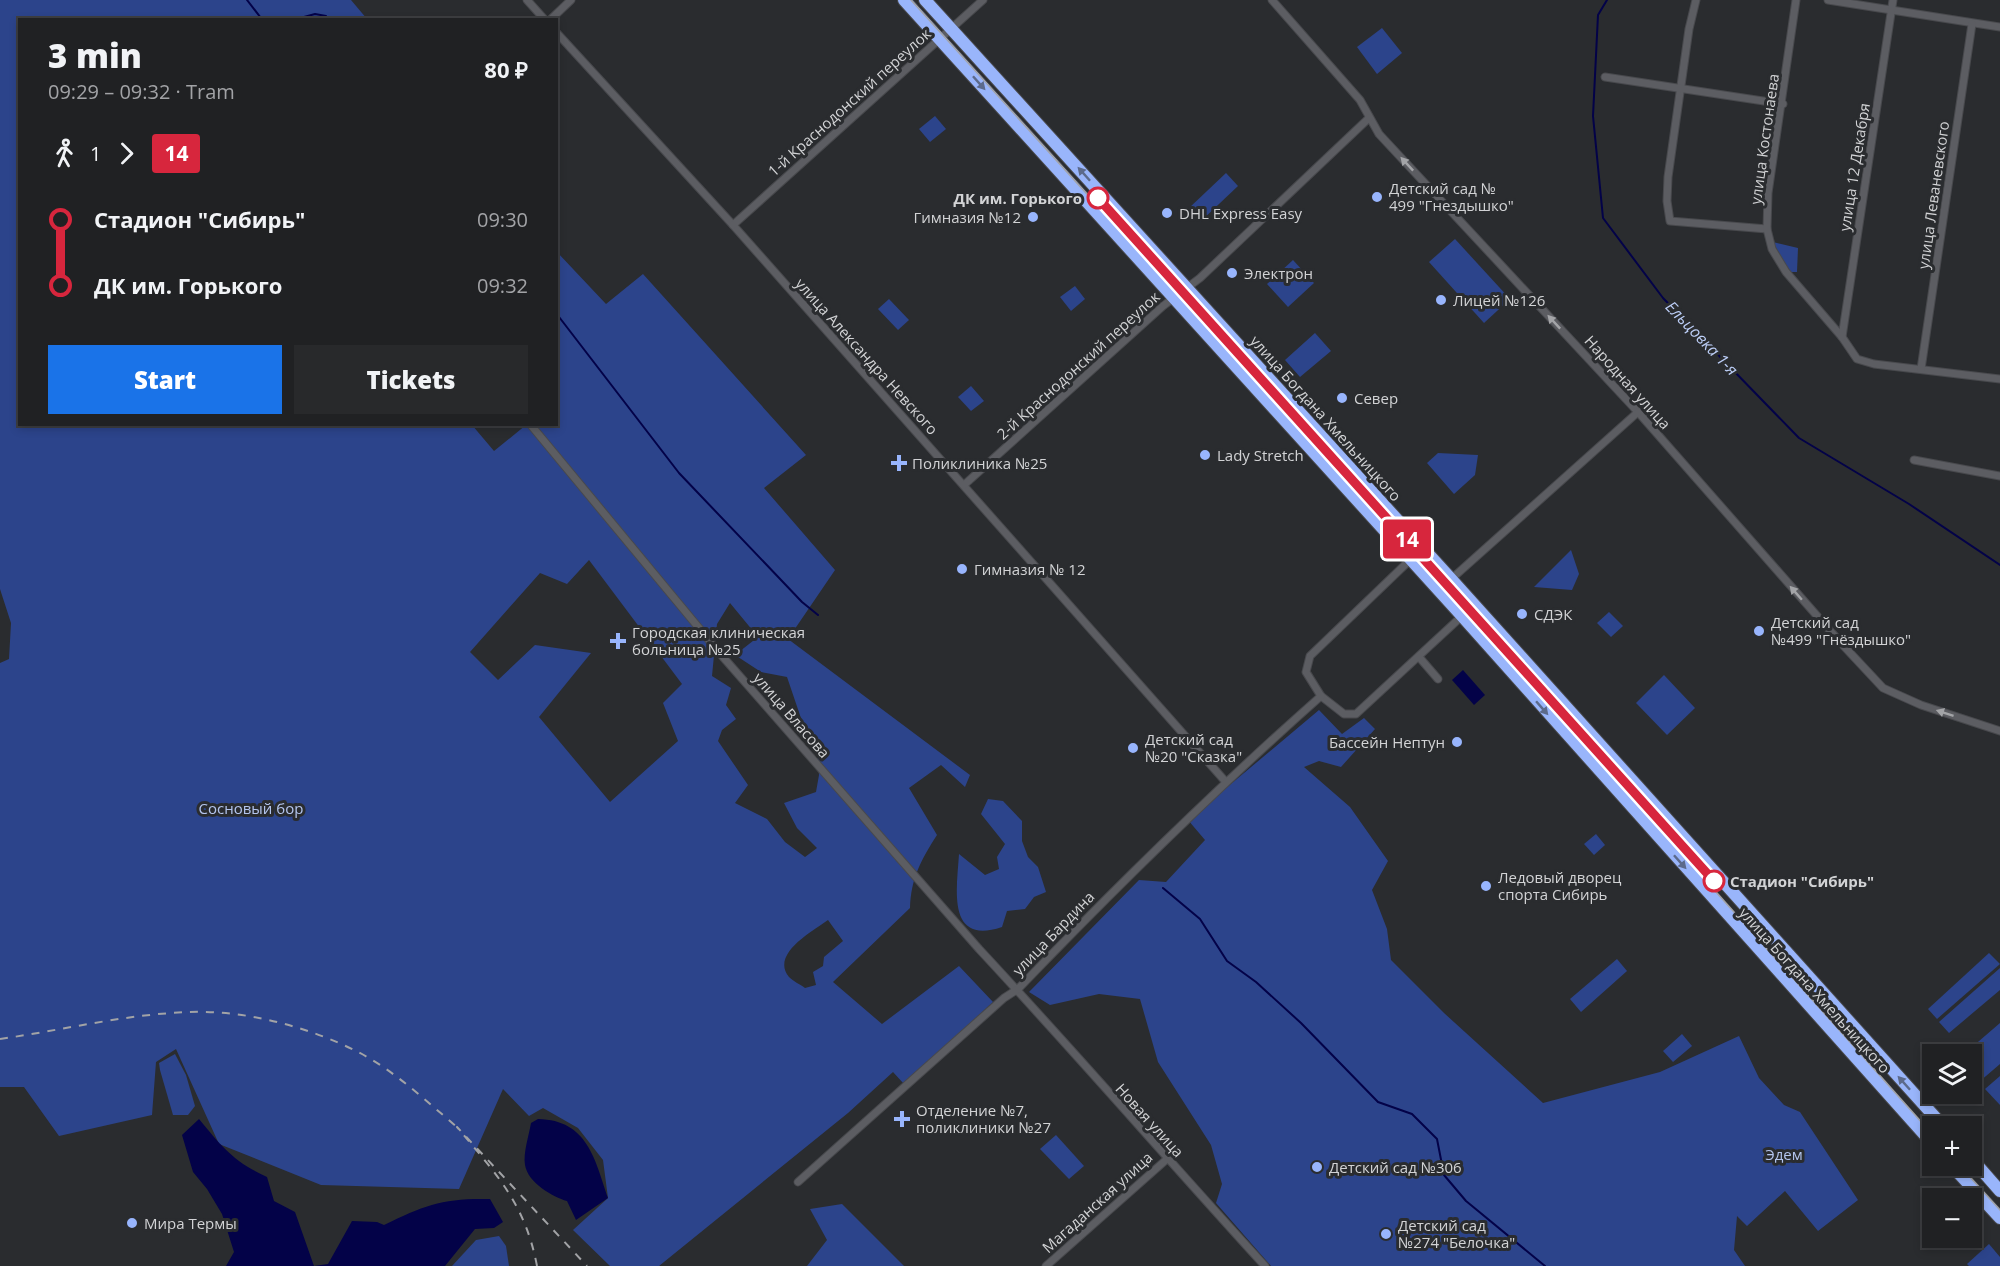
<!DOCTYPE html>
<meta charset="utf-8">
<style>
:root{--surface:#202123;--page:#28292b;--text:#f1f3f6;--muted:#a2a3a6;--line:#3d3e41;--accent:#1a73e8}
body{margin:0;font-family:"Open Sans",sans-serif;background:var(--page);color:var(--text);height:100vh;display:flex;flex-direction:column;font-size:22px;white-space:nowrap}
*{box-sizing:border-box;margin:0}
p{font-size:20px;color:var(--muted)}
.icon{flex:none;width:33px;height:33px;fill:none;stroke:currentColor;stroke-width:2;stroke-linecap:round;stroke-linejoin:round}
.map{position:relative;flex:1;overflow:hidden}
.panel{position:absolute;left:18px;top:18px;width:540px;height:408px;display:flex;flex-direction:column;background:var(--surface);border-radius:0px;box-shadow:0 3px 9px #0003,0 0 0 2px var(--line)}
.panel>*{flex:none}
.badge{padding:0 12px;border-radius:4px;font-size:21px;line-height:39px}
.fabs{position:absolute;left:1922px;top:1044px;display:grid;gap:12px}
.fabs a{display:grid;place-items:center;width:60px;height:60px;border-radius:0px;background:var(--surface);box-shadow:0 3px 9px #0003,0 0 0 2px var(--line);font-size:30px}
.map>.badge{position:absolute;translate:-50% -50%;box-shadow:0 0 0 3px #fff}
.legs{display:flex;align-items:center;gap:9px;height:66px;padding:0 30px;font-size:20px}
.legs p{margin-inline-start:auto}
.overview{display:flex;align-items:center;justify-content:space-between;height:102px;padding:0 30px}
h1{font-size:33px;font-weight:800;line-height:45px}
.action{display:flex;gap:12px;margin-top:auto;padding:12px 30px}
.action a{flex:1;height:69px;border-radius:0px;background:var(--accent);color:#fff;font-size:24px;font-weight:800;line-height:69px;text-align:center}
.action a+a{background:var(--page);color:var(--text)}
ul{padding:0 30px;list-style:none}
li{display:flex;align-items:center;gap:21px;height:66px;font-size:22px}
li i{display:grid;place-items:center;width:9px;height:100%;margin:0 8px;background:currentColor}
li i::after{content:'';width:15px;height:15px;margin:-8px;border:4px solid;border-radius:50%;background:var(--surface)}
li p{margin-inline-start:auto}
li:first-child i{background:linear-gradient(#0000 50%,currentColor 0)}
li:last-child i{background:linear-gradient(currentColor 50%,#0000 0)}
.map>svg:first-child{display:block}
</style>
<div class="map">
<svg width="2000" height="1266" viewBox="0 0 2000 1266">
<rect width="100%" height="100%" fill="#2a2c2f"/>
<g fill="#2c448b" fill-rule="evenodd">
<path d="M 0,0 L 351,0 L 367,19 L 20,20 L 20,424 L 472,425 L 494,451 L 526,425 L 556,424 L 557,252 L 606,304 L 643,274 L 806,455 L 764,488 L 835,570 L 788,639 L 970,775 L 965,787 L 941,765 L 909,788 L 937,835 C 921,860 911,878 910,908 L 833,982 L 882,1024 L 959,966 L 993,1002 L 904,1084 L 893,1072 L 848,1113 L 659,1266 L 610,1266 L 573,1230 L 608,1198 L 603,1160 L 578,1128 L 543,1108 L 529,1116 L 503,1089 L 459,1189 L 321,1185 L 219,1144 L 176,1049 L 156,1062 L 152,1115 L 59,1136 L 24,1087 L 0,1087 L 0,663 L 9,659 L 11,623 L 0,589 ZM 589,560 L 682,684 L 663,703 L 678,741 L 610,802 L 539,717 L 591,653 L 535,645 L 498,680 L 470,652 L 540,573 L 567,584 ZM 730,603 L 758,637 L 735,655 L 761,672 L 787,677 L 805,730 L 816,740 L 819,775 L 816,792 L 784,803 L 797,828 L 817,848 L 805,857 L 785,842 L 767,819 L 735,803 L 748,785 L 718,741 L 722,730 L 736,719 L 726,705 L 731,688 L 712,676 L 717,624 ZM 828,920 L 843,941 L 824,957 L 823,966 L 813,972 L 816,985 L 805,988 C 801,985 793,981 789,977 C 770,954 813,931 828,920 Z"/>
<polygon points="1382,28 1402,53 1377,74 1357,47"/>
<polygon points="935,116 946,129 930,142 919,129"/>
<polygon points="1226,173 1238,186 1200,222 1188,209"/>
<polygon points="1455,239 1510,299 1484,323 1429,262"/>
<polygon points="1773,242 1798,248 1797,272 1789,272"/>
<polygon points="1293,260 1314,283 1288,307 1267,284"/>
<polygon points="1075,286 1085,299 1071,311 1060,297"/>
<polygon points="889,299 909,320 898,330 878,309"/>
<polygon points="1315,333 1331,351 1300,377 1285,360"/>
<polygon points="971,386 984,401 971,411 958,397"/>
<polygon points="1438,453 1478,455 1475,475 1454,494 1427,463"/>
<polygon points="1571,550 1579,574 1572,590 1534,587"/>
<polygon points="1609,612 1623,626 1611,637 1597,623"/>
<polygon points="1664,675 1695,708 1667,735 1636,703"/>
<polygon points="1319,710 1342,734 1364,718 1375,729 1341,767 1319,761 1304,767 1350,807 1388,861 1372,890 1387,929 1391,960 1444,1013 1543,1103 1660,1072 1739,1036 1759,1078 1784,1105 1800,1112 1858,1200 1818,1231 1785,1191 1747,1226 1737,1216 1734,1250 1745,1266 1271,1266 1216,1203 1222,1184 1211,1145 1158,1062 1140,999 1099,994 1050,1005 1029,992 1139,880 1166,882 1205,840 1188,820"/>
<path d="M 988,799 L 1003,801 L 1022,821 L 1022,841 L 1028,857 L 1038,867 L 1046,892 L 1034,897 L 1025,909 L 1007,911 L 1002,927 C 946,946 957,888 959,854 L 985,875 L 999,869 L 997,857 L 1005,844 L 981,814 Z"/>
<polygon points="1596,834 1605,845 1594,855 1584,844"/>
<polygon points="1989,953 2000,964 1937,1019 1928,1009"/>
<polygon points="1617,959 1627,971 1581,1012 1570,999"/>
<polygon points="2000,968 2000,990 1949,1033 1939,1022"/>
<polygon points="2000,1023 2000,1064 1979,1082 1971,1072 1971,1054 1964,1054"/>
<polygon points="1682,1034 1692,1046 1673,1062 1663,1051"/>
<polygon points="175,1054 186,1075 195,1106 188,1115 173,1115 160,1070 159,1063"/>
<polygon points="2000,1076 2000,1105 1985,1089"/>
<polygon points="1056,1135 1084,1166 1069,1179 1040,1149"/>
<polygon points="842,1204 904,1266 807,1266 827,1240 810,1209"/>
<polygon points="499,1236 506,1246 509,1266 452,1266 476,1240"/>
<polygon points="1989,1244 2000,1257 2000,1266 1969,1266 1967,1264"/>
</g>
<g fill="#030248">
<polygon points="1463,670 1485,695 1474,705 1452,680"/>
<path d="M 199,1119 C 222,1147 234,1162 267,1177 L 274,1201 L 295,1212 L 314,1266 L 328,1264 L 352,1221 L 377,1222 L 384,1225 C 425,1205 443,1198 490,1199 L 503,1222 L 494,1228 L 475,1229 L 445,1266 L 226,1266 L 234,1252 L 222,1214 L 207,1189 L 193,1172 L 182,1135 Z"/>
<path d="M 538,1119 C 588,1120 595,1160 608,1198 L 576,1220 L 567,1201 C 553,1197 528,1183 525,1165 C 523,1153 529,1135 531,1123 Z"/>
</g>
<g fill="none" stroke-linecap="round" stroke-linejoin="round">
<g stroke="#030248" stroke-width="2">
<polyline points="247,0 261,18 269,20"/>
<polyline points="1607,0 1598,15 1593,116 1603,218 1663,298 1799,438 1909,504 2000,565"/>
<polyline points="293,20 315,14 326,16 326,20"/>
<polyline points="556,313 679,473 802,602 818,615"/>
<polyline points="1163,888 1200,919 1227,961 1256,982 1301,1023 1378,1102 1412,1114 1437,1139 1444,1175 1466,1201 1545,1266"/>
</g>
<g stroke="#48494d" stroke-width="9">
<g id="street">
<polyline points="527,0 545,20"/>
<polyline points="1272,0 1360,100 1379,134 1638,412 1840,642 1883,688 1921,705 2000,731"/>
<polyline points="1696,0 1689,29 1668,177 1667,201 1670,221 1767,229"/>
<polyline points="1796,0 1768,193 1767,229 1772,249 1786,272 1842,337 1857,359 1874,364 2000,379"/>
<polyline points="1828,0 2000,27"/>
<polyline points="550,20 571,0"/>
<polyline points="556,32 733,225 1225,781"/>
<polyline points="1605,77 1783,104"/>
<polyline points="733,225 983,0"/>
<polyline points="1842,337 1893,0"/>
<polyline points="1921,369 1972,24"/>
<path d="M 530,424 L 723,657 L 979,949 C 1076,1053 1169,1161 1265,1266"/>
<polyline points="1914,460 2000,476"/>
<polyline points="964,485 1163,306 1200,278 1369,118"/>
<polyline points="1439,590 1638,412"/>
<polyline points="1419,657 1438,679"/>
<polyline points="1321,696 1344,714 1356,714 1462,616"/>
<path d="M 798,1182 L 1004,998 L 1018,989 C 1116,887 1216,789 1321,696 L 1306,672 L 1310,656 L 1410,560"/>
<polyline points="1046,1266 1167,1159"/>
</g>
</g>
<g stroke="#48494d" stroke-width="14">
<g id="highway">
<polyline points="904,0 1462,616 1932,1143"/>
<polyline points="925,0 1452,580 1943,1126"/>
<polyline points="1971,1158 2000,1191"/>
<polyline points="1952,1166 2000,1218"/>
</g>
</g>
<use href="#street" stroke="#5c5d62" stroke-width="7"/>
<use href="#highway" stroke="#99b5fb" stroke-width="12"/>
<g stroke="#a2a3a6" stroke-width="1.5">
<polyline points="911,0 1475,622 1932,1134"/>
<polyline points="1960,1166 2000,1210"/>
</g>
<g stroke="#a2a3a6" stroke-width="2" stroke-dasharray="8 8" stroke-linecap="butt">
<path d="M 0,1039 C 63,1030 127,1014 190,1012 C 246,1010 309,1027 358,1052 C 395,1071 426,1101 457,1127"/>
<path d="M 537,1266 C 525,1203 496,1174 457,1127 L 587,1266"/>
</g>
</g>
<defs><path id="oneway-solid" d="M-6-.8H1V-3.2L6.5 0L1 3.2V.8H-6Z" transform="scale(1.5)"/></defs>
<g fill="#5c6a8b">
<use href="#oneway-solid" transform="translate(979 83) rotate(48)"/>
<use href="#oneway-solid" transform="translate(1084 174) rotate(-132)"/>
<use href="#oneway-solid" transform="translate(1542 708) rotate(49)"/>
<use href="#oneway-solid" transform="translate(1680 862) rotate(48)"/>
<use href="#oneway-solid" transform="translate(1904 1083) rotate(-132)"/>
</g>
<g fill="#a3a4a7">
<use href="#oneway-solid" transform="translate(1407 164) rotate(-133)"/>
<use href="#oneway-solid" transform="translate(1554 322) rotate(-133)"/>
<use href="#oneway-solid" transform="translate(1796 593) rotate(-131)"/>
<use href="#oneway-solid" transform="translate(1945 713) rotate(-162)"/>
</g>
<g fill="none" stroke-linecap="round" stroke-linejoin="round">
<g stroke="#fff" stroke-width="14">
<polyline id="line-1" points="1098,198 1714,881"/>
</g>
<use href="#line-1" stroke="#d7263d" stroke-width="9"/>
</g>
<g fill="#98b5fd" stroke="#2a2c2f" stroke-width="2">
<circle cx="1377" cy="197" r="6"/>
<circle cx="1167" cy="213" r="6"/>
<circle cx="1033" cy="217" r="6"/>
<circle cx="1232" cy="273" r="6"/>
<circle cx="1441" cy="300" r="6"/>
<circle cx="1342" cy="398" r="6"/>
<circle cx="1205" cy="455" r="6"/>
<path d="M896 454h6v6h6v6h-6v6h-6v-6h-6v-6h6z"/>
<circle cx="962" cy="569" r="6"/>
<circle cx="1522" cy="614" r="6"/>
<circle cx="1759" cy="631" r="6"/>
<path d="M615 632h6v6h6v6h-6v6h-6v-6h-6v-6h6z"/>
<circle cx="1457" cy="742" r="6"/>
<circle cx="1133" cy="748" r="6"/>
<circle cx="1486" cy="886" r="6"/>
<path d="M899 1110h6v6h6v6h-6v6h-6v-6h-6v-6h6z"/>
<circle cx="1317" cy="1167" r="6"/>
<circle cx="132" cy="1223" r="6"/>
<circle cx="1386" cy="1234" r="6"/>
</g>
<g fill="#fff" stroke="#d7263d" stroke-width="3">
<circle cx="1098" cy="198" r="10"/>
<circle cx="1714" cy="881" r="10"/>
</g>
<g text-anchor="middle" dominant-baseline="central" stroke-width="6" stroke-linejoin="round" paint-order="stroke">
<g font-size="15" fill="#d2d3d5" stroke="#2a2c2f">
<text transform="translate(849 102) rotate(-42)">1-й Краснодонский переулок</text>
<text transform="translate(1764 139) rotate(-82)">улица Костонаева</text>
<text transform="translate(1854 167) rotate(-81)">улица 12 Декабря</text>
<text transform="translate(1933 195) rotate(-82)">улица Леваневского</text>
<text transform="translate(867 356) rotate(48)">улица Александра Невского</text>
<text transform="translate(1078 365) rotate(-42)">2-й Краснодонский переулок</text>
<text transform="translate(1628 382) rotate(48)">Народная улица</text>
<text transform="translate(1326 418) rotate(48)">улица Богдана Хмельницкого</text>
<text transform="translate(792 715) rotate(49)">улица Власова</text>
<text transform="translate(1053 933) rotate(-46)">улица Бардина</text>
<text transform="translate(1815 990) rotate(48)">улица Богдана Хмельницкого</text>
<text transform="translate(1150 1120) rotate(48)">Новая улица</text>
<text transform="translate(1097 1202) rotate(-42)">Магаданская улица</text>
</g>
<g font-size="15" fill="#d2d3d5" stroke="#2a2c2f" text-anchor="start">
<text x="1389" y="188">Детский сад №<tspan x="1389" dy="17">499 "Гнездышко"</tspan></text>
<text x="1179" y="213">DHL Express Easy</text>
<text x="1021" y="217" text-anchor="end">Гимназия №12</text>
<text x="1244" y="273">Электрон</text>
<text x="1453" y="300">Лицей №126</text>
<text x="1354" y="398">Север</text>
<text x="1217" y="455">Lady Stretch</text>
<text x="912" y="463">Поликлиника №25</text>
<text x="974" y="569">Гимназия № 12</text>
<text x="1534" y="614">СДЭК</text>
<text x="1771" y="622">Детский сад<tspan x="1771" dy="17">№499 "Гнёздышко"</tspan></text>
<text x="632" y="632">Городская клиническая<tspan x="632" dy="17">больница №25</tspan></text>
<text x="1145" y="739">Детский сад<tspan x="1145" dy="17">№20 "Сказка"</tspan></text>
<text x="1445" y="742" text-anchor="end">Бассейн Нептун</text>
<text x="1498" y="877">Ледовый дворец<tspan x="1498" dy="17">спорта Сибирь</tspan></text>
<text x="916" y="1110">Отделение №7,<tspan x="916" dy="17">поликлиники №27</tspan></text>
<text x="1329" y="1167">Детский сад №306</text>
<text x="144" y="1223">Мира Термы</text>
<text x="1398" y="1225">Детский сад<tspan x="1398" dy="17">№274 "Белочка"</tspan></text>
</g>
<g font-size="15" font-weight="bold" fill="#d2d3d5" stroke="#2a2c2f" text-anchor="end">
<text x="1082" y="198">ДК им. Горького</text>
<text x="1730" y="881" text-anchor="start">Стадион "Сибирь"</text>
</g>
<g font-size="15" fill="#b4c5ee" stroke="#2a2c2f">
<text x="251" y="808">Сосновый бор</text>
<text x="1784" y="1154">Эдем</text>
</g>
<g font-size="16" font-style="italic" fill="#bccef7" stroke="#2a2c2f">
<text transform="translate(1702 338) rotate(46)">Ельцовка 1-я</text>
</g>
</g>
</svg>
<div class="fabs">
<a><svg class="icon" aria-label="layers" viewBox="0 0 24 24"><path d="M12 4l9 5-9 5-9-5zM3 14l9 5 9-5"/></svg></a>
<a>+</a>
<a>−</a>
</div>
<b class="badge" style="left:1407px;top:539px;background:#d7263d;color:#fff">14</b>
<section class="panel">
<div class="overview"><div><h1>3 min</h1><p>09:29 – 09:32 · Tram</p></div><b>80 ₽</b></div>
<div class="legs"><svg class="icon" aria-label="walk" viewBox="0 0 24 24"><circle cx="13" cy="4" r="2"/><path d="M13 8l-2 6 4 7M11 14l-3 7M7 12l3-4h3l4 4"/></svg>1<svg class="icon" aria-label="forward" viewBox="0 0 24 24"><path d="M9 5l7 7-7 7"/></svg><b class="badge" style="background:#d7263d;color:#fff">14</b></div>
<ul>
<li><i style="color:#d7263d"></i><b>Стадион &quot;Сибирь&quot;</b><p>09:30</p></li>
<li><i style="color:#d7263d"></i><b>ДК им. Горького</b><p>09:32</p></li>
</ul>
<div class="action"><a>Start</a><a>Tickets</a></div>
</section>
</div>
